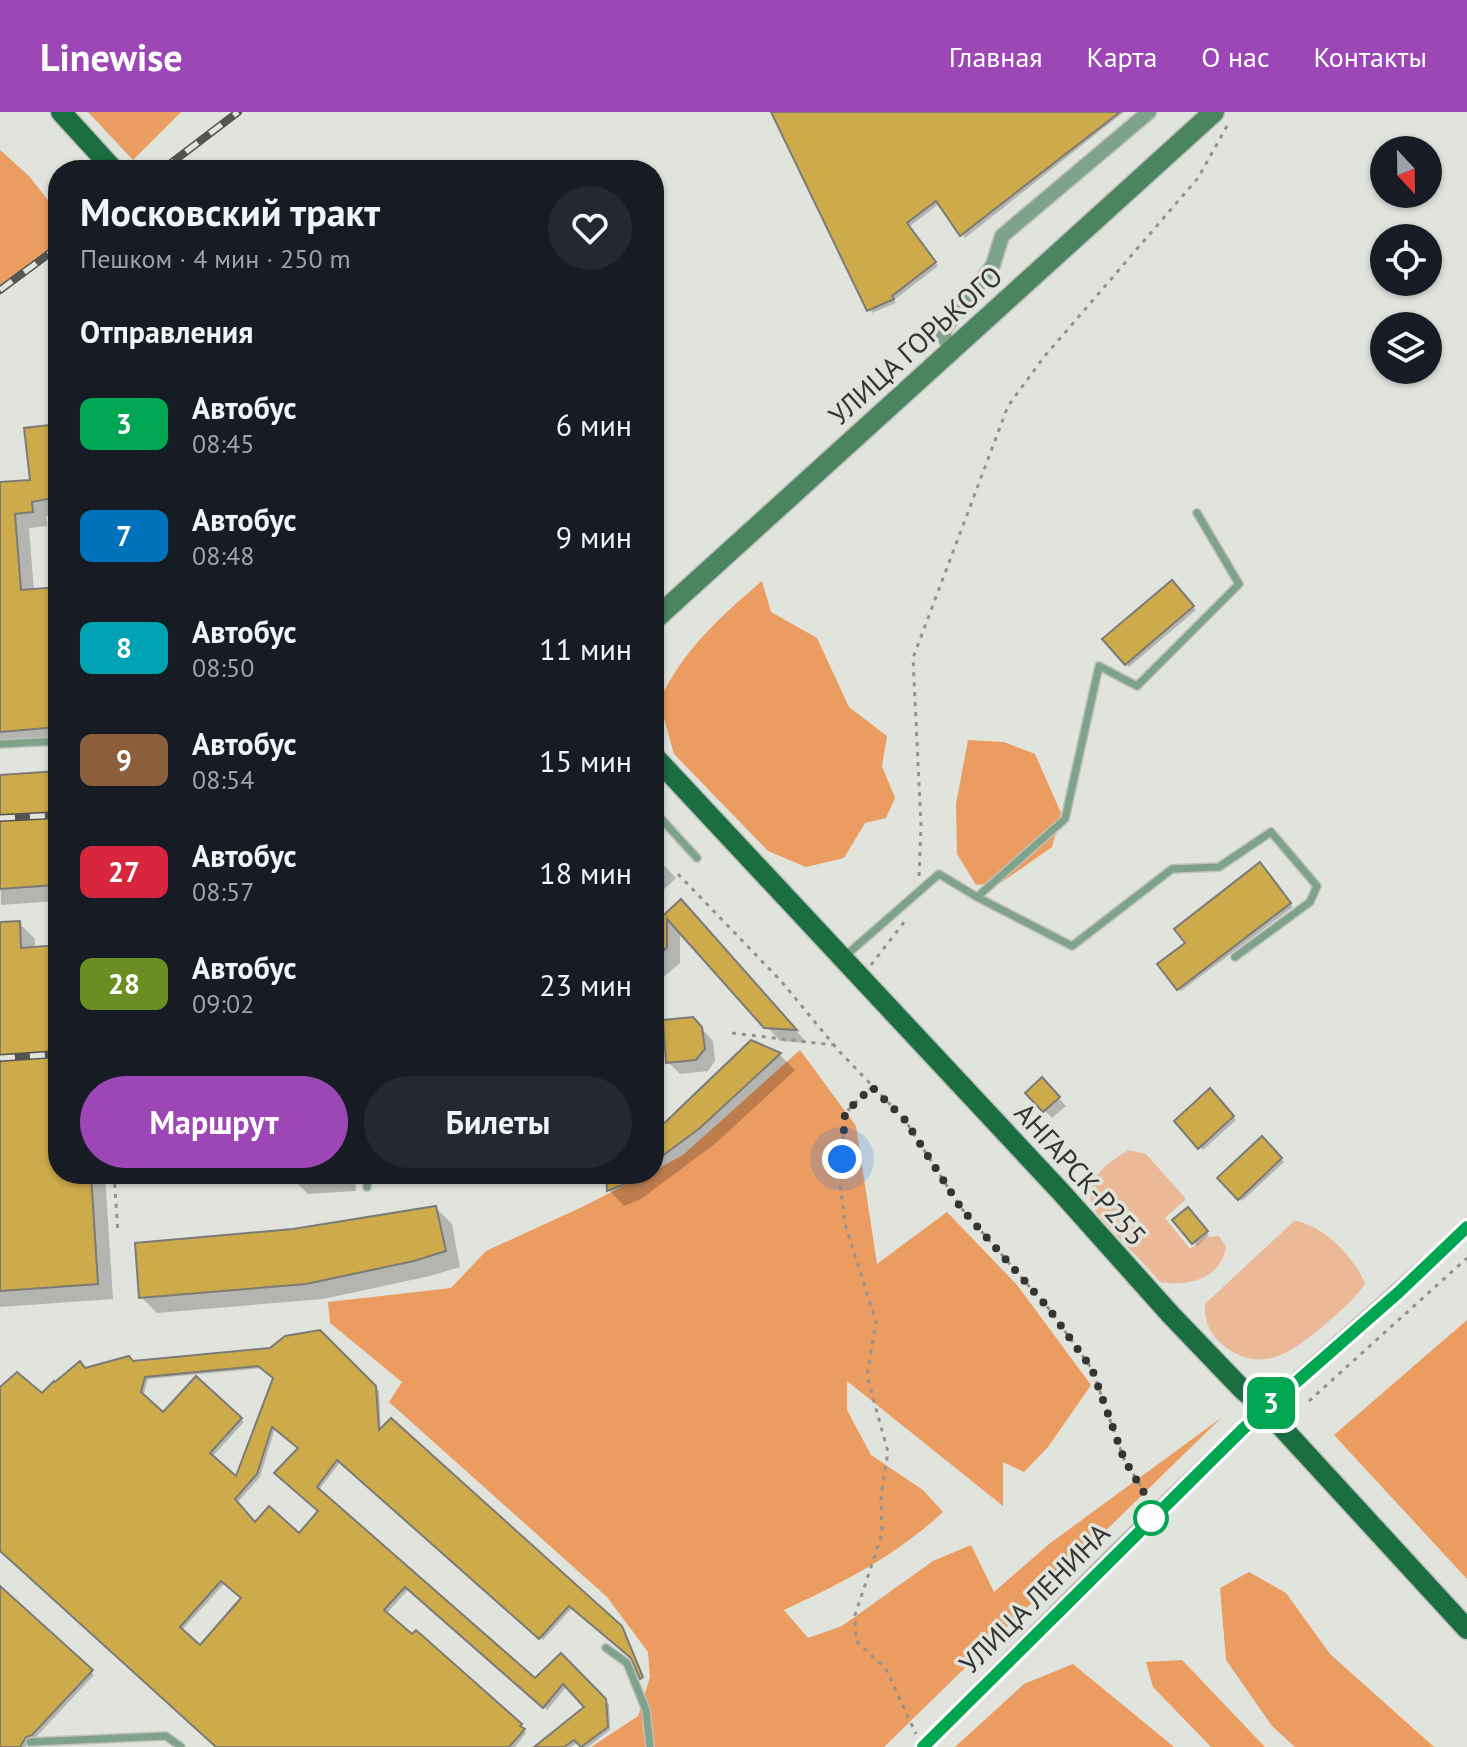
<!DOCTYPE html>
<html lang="ru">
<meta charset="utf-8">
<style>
:root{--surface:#171b24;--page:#242831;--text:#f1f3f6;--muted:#9ea1a6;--accent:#9c47b5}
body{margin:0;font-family:"PT Sans",sans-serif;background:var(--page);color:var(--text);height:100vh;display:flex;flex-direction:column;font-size:30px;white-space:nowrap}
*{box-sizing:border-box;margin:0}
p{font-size:26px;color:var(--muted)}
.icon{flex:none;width:44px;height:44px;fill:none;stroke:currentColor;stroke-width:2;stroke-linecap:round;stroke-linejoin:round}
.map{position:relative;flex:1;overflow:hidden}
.side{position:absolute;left:48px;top:48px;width:616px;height:1024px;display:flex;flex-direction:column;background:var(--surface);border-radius:32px;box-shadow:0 2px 6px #0004}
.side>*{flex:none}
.badge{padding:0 16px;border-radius:12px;font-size:28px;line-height:52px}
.needle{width:52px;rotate:158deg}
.buttons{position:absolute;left:1370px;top:24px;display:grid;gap:16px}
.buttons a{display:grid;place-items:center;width:72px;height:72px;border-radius:50%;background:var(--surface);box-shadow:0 2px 6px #0004;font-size:40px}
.you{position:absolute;width:40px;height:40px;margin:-20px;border:6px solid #fff;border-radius:50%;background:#1a73e8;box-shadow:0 0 0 12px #1a73e833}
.map>.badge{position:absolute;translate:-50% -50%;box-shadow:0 0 0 4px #fff}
h2{padding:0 32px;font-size:30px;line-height:72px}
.round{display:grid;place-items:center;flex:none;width:84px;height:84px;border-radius:42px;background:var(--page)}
.head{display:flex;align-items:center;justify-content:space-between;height:136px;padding:0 32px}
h1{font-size:38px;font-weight:700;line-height:60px}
.button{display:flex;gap:16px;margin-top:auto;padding:16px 32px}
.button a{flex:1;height:92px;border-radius:48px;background:var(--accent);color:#fff;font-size:32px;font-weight:700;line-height:92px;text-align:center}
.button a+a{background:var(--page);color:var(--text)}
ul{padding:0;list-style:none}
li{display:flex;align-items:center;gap:24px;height:112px;padding:0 32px}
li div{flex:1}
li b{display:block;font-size:30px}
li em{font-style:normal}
li .badge{min-width:88px;font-weight:700;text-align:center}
header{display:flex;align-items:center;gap:48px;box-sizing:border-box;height:112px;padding:0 40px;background:var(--accent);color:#fff}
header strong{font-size:38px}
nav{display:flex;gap:44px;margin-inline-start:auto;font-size:28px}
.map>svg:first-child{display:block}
</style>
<header>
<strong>Linewise</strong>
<nav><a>Главная</a><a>Карта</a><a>О нас</a><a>Контакты</a></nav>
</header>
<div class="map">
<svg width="1467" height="1635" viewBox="0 0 1467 1635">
<rect width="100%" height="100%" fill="#e1e3dd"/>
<g fill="#ebb997">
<path d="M 1129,1038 L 1146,1042 L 1186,1087 L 1165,1106 L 1190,1137 L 1207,1125 L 1219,1124 L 1226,1135 C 1221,1167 1187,1175 1160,1170 C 1146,1154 1132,1139 1117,1124 C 1111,1116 1102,1109 1096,1100 C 1078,1072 1107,1050 1129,1038 Z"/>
<path d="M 1294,1109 C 1323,1112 1355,1146 1365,1172 C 1353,1189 1338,1201 1322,1215 C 1291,1240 1262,1263 1224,1234 C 1210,1222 1204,1210 1205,1192 Z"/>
</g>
<g fill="#eb9c60">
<polygon points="88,0 181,0 133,48"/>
<path d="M 0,38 L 29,64 L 58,101 C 58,145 31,155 0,180 Z"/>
<path d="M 762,469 L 771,500 L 817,526 L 849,595 L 887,624 L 882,654 L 895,686 L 886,706 L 865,711 L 844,746 L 806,755 L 768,739 L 674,642 L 659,589 C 684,537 719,506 762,469 Z"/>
<polygon points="968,628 1004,630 1035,642 1061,701 1052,735 1002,770 976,773 957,742 956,692"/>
<path d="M 800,938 L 856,1014 L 877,1152 L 947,1100 L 1017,1173 L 1091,1273 L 1048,1335 L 1024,1360 L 1003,1350 L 1003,1394 L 847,1269 L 847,1298 L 871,1343 L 923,1378 L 943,1400 C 896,1444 842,1471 784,1498 L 808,1526 L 842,1514 L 933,1449 L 971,1433 L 994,1480 L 1049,1432 L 1221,1306 L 884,1635 L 591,1635 L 638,1604 L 650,1565 L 648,1540 L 607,1485 L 389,1290 L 402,1270 L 330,1211 L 328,1190 L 451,1176 L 486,1139 L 582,1095 L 647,1062 L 654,1062 L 654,1059 L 683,1043 Z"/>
<polygon points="1467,1208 1467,1467 1334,1323"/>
<polygon points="1249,1460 1286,1481 1330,1542 1434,1635 1295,1635 1272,1614 1226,1548 1220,1476"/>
<polygon points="1182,1548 1265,1635 1211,1635 1153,1575 1146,1550"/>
<polygon points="1073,1552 1174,1635 955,1635 1024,1572"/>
</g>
<g fill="#0003" fill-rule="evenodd">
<polygon points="773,0 1124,0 965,126 940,91 909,115 938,154 894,188 896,191 872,201"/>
<polygon points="58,314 58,402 46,404 47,414 29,416 34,479 58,477 58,631 0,630 0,372 32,370"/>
<polygon points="1171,470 1196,498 1129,555 1105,528"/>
<polygon points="58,662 58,789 1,793 0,665"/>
<polygon points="654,743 676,766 654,787"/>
<polygon points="1263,755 1293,795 1181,879 1178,876 1187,831"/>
<polygon points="681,790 694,804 807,931 780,929 680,818 680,851 654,873 654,815"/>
<polygon points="19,811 35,827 35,837 58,835 58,1062 105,1062 113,1187 0,1195 0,812"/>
<polygon points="693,907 713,929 715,949 708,959 680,962 668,950"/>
<polygon points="751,931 780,943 795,958 716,1031 641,1087 624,1094 609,1078 608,1062 654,1062 654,1022"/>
<polygon points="1042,968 1066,994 1052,1006 1028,981"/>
<polygon points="1210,979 1236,1008 1203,1038 1177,1010"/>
<polygon points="1262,1027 1284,1050 1242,1089 1220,1066"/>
<polygon points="293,1062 355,1062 356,1079 308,1082 293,1067"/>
<polygon points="436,1096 452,1112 460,1155 430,1164 323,1187 157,1201 141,1185 293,1118"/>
<polygon points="1188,1098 1209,1123 1197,1134 1175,1109"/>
<path d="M 319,1220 L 379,1279 L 381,1319 L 625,1520 L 645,1568 L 634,1546 L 573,1495 L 543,1528 L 341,1349 L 318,1379 L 535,1569 L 561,1543 L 609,1592 L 610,1618 L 588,1635 L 582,1635 L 578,1630 L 571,1635 L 537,1635 L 587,1596 L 567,1574 L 547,1598 L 409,1477 L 386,1502 L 412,1525 L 416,1521 L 526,1621 L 515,1635 L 219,1635 L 0,1436 L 0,1278 L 42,1284 L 85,1258 L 133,1251 L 271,1238 ZM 263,1256 L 275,1266 L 237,1368 L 212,1345 L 244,1310 L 196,1267 L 163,1303 L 143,1285 L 148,1267 ZM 275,1316 L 300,1336 L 320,1399 L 300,1424 L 255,1413 L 237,1391 L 260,1365 ZM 225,1471 L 243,1487 L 200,1536 L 181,1519 Z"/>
<polygon points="0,1477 94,1563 35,1626 29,1628 26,1635 0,1635"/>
</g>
<g fill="#cdaa4a" stroke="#7d7b76" stroke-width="2" fill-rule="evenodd">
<polygon points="771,0 1120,0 960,124 936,89 907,111 936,150 892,184 894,187 867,199"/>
<polygon points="58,312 58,385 32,390 33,400 15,402 21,478 58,475 58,615 0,620 0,370 30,368 24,316"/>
<polygon points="1172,468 1194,494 1125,553 1102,527"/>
<polygon points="58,659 58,766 55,767 55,773 0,777 0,663"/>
<polygon points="1260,750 1291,791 1177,878 1157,852 1185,831 1174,817"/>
<polygon points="681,787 797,918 764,916 667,807 667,835 654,849 654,812"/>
<polygon points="20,809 21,836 58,833 58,1062 91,1062 98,1172 0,1179 0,810"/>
<polygon points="693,905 702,915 705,937 696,948 666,951 663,908"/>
<polygon points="751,928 781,941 700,1016 654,1050 654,1021"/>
<polygon points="1042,965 1060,985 1043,1000 1025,981"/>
<polygon points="1210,976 1234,1004 1198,1037 1174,1009"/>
<polygon points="1262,1024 1282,1046 1238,1088 1217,1066"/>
<polygon points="606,1062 647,1062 648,1063 607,1079"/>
<polygon points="436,1094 446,1139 414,1149 306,1172 139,1186 135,1131 293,1117"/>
<polygon points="1188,1095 1208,1119 1192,1132 1172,1108"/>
<path d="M 320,1218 L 376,1274 L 379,1318 L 391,1306 L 622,1514 L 643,1565 L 640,1567 L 631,1546 L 569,1494 L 539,1527 L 337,1348 L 317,1375 L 535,1566 L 561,1541 L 606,1587 L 608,1615 L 581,1635 L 574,1628 L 564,1635 L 534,1635 L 584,1595 L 563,1572 L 543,1596 L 405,1475 L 384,1498 L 412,1522 L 416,1518 L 522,1612 L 520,1614 L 525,1617 L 509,1635 L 216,1635 L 0,1439 L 0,1275 L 17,1260 L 42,1281 L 54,1269 L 55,1270 L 80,1249 L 85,1256 L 129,1244 L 133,1249 L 270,1236 L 285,1224 ZM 258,1254 L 273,1266 L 236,1364 L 210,1341 L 242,1306 L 196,1264 L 163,1300 L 141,1280 L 145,1265 ZM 272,1315 L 298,1336 L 274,1361 L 318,1399 L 299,1421 L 269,1394 L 255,1410 L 235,1387 L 257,1362 ZM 221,1469 L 241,1486 L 200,1533 L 180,1515 Z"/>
<polygon points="0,1474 93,1558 32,1623 26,1625 20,1635 0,1635"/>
</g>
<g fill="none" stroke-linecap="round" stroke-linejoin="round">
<g stroke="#bfc0bb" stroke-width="10">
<g id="lane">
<polyline points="0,632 58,629"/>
<polyline points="654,699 697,746"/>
<polyline points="977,785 1072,834 1172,757 1219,755 1271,720 1317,774 1310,790 1235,845"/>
<polyline points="844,845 939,762 977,785 1065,707 1099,554 1137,574 1239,472 1197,401"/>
<polyline points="367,1062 367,1075"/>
<polyline points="606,1536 627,1551 646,1598 650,1635"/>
<polyline points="30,1630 166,1624 181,1635"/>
</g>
</g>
<g stroke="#bfc0bb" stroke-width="17">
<g id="street">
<polyline points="951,238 942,220 993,153 1002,124 1149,0"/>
<path d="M 923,1635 C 1035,1522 1146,1406 1264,1298 C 1331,1236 1401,1178 1467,1115"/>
</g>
</g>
<g stroke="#bfc0bb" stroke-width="23">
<polyline id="secondary" points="654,508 1214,0"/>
</g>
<g stroke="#bfc0bb" stroke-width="23">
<g id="primary">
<polyline points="61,0 114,58"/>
<polyline points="654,644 1061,1080 1171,1203 1243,1278 1265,1297 1467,1517"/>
</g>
</g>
<g stroke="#92938f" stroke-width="3" stroke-dasharray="4 6" stroke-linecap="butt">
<polyline points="678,762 781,869 839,939 905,1008 961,1096 1049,1197 1092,1257 1124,1347 1148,1386"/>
<polyline points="919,764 921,714 913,546 1008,294 1044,245 1198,66 1227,14"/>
<polyline points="871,853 905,809"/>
<polyline points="732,921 833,933"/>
<polyline points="872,975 845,1001 840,1070 845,1112 876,1210 867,1264 888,1340 881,1383 882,1422 855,1503 856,1529 886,1557 916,1622"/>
<polyline points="114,1062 118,1122"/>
<polyline points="1309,1289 1467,1146"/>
</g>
<use href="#lane" stroke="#7ea38a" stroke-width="7"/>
<use href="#street" stroke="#7ea38a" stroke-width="14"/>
<use href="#secondary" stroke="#4a8460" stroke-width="20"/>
<use href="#primary" stroke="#1b6d42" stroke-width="20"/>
<g stroke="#545452" stroke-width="8">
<g id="rail">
<polyline points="162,58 238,0"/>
<polyline points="0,178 58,135"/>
<polyline points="0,706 58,703"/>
<polyline points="0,946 58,942"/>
</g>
</g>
<use href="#rail" stroke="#e1e3dd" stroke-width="5" stroke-dasharray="15" stroke-linecap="butt"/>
</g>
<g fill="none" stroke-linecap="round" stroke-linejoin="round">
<g stroke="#fff" stroke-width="18">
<polyline id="line" points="923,1635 1243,1317 1399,1180 1467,1115"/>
</g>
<use href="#line" stroke="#00a651" stroke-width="12"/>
<polyline stroke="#353533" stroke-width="8" stroke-dasharray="0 14.4" points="842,1047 845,1001 872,975 905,1008 961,1096 1049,1197 1092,1257 1124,1347 1156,1401 1151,1406"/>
</g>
<circle fill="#fff" stroke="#00a651" stroke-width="4" cx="1151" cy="1406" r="16"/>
<g text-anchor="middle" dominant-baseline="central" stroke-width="7" stroke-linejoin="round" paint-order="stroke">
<g font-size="28" fill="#353533" stroke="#e1e3dd">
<text transform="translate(915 233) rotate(-42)">УЛИЦА ГОРЬКОГО</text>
<text transform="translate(1081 1062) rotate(48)">АНГАРСК-Р255</text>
<text transform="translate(1034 1486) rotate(-45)">УЛИЦА ЛЕНИНА</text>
</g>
</g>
</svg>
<div class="buttons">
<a><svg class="needle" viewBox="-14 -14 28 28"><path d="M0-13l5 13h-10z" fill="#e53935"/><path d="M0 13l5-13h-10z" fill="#9ea1a6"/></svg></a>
<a><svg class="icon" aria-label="locate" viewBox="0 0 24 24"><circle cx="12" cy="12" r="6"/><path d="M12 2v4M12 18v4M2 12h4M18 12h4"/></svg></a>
<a><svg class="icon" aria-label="layers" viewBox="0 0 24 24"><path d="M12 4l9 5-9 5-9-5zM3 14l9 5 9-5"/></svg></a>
</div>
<div class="you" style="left:842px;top:1047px"></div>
<b class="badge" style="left:1271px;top:1291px;background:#00a651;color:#fff">3</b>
<section class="side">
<div class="head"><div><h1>Московский тракт</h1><p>Пешком · 4 мин · 250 m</p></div><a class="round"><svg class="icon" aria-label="heart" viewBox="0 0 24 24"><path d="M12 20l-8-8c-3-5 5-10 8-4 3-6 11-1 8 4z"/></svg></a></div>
<h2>Отправления</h2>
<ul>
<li><span class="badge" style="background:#00a651;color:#fff">3</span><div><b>Автобус</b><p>08:45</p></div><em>6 мин</em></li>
<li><span class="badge" style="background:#0072bc;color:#fff">7</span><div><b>Автобус</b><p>08:48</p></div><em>9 мин</em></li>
<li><span class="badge" style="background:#00a3b4;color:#fff">8</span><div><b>Автобус</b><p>08:50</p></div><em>11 мин</em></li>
<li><span class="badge" style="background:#8b5e3c;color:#fff">9</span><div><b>Автобус</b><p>08:54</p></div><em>15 мин</em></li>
<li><span class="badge" style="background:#d7263d;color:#fff">27</span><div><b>Автобус</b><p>08:57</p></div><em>18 мин</em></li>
<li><span class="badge" style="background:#6b8e23;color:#fff">28</span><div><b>Автобус</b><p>09:02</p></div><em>23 мин</em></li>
</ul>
<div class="button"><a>Маршрут</a><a>Билеты</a></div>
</section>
</div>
